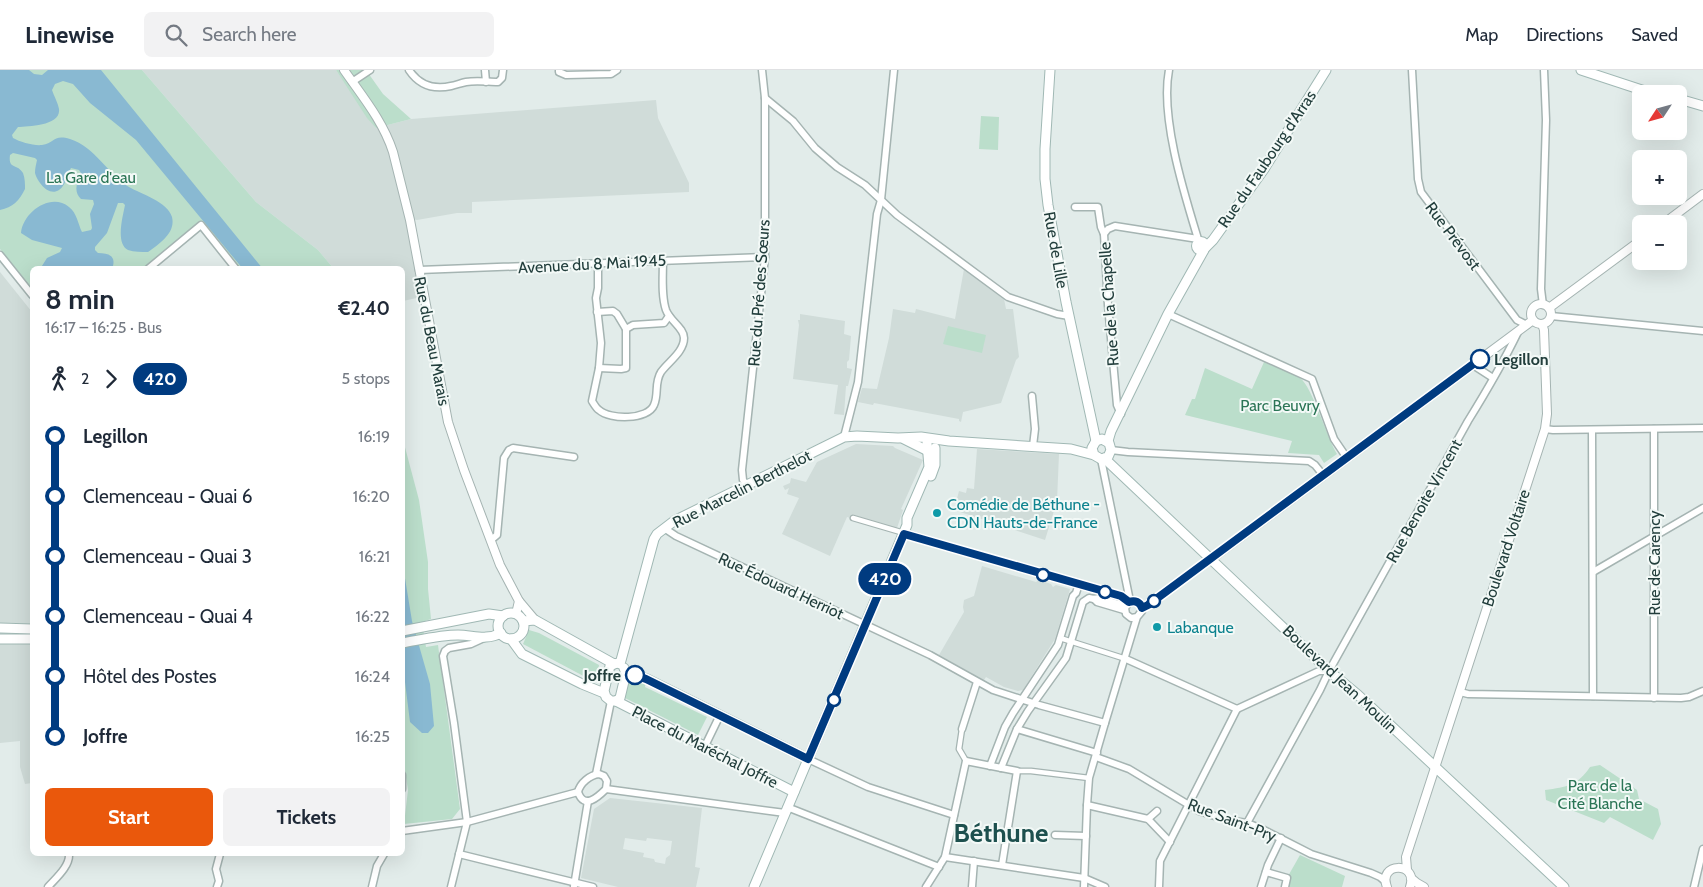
<!DOCTYPE html>
<meta charset="utf-8">
<style>
:root{--surface:#fff;--page:#f2f2f3;--text:#1f2937;--muted:#747a83;--line:#e0e1e3;--accent:#ea580c}
body{margin:0;font-family:Cabin,sans-serif;background:var(--page);color:var(--text);height:100vh;display:flex;flex-direction:column;font-size:19px;white-space:nowrap}
*{box-sizing:border-box;margin:0}
p{font-size:16px;color:var(--muted)}
.icon{flex:none;width:28px;height:28px;fill:none;stroke:currentColor;stroke-width:2;stroke-linecap:round;stroke-linejoin:round}
.map{position:relative;flex:1;overflow:hidden}
.details{position:absolute;left:30px;top:196px;width:375px;height:590px;display:flex;flex-direction:column;background:var(--surface);border-radius:8px;box-shadow:0 5px 20px #0002}
.details>*{flex:none}
.badge{padding:0 10px;border-radius:16px;font-size:18px;line-height:32px}
.needle{width:32px;rotate:234deg}
.fabs{position:absolute;left:1632px;top:15px;display:grid;gap:10px}
.fabs a{display:grid;place-items:center;width:55px;height:55px;border-radius:8px;background:var(--surface);box-shadow:0 5px 20px #0002;font-size:25px}
.map>.badge{position:absolute;translate:-50% -50%;box-shadow:0 0 0 2px #fff}
.legs{display:flex;align-items:center;gap:8px;height:55px;padding:0 15px;font-size:16px}
.legs p{margin-inline-start:auto}
.summary{display:flex;align-items:center;justify-content:space-between;height:85px;padding:0 15px}
h1{font-size:28px;font-weight:800;line-height:38px}
.primary-button{display:flex;gap:10px;margin-top:auto;padding:10px 15px}
.primary-button a{flex:1;height:58px;border-radius:8px;background:var(--accent);color:#fff;font-size:20px;font-weight:800;line-height:58px;text-align:center}
.primary-button a+a{background:var(--page);color:var(--text)}
ul{padding:0 15px;list-style:none}
li{display:flex;align-items:center;gap:18px;height:60px;font-size:19px}
li i{display:grid;place-items:center;width:8px;height:100%;margin:0 6px;background:currentColor}
li i::after{content:'';width:12px;height:12px;margin:-6px;border:4px solid;border-radius:50%;background:var(--surface)}
li p{margin-inline-start:auto}
li:first-child i{background:linear-gradient(#0000 50%,currentColor 0)}
li:last-child i{background:linear-gradient(currentColor 50%,#0000 0)}
header{display:flex;align-items:center;gap:30px;box-sizing:border-box;height:70px;padding:0 25px;background:var(--surface);border-bottom:1px solid var(--line)}
header strong{font-size:24px}
nav{display:flex;gap:28px;margin-inline-start:auto;font-size:18px}
.search{width:350px;height:45px;background:var(--page);display:flex;align-items:center;gap:12px;box-sizing:border-box;padding:0 18px;border-radius:8px;color:var(--muted);font-size:19px}
.map>svg:first-child{display:block}
</style>
<header>
<strong>Linewise</strong>
<div class="search"><svg class="icon" aria-label="search" viewBox="0 0 24 24"><circle cx="10" cy="10" r="6"/><path d="M15 15l6 6"/></svg>Search here</div>
<nav><a>Map</a><a>Directions</a><a>Saved</a></nav>
</header>
<div class="map">
<svg width="1703" height="817" viewBox="0 0 1703 817">
<rect width="100%" height="100%" fill="#e2ecea"/>
<g fill="#d0dcd9" fill-rule="evenodd">
<polygon points="142,0 336,0 376,58 411,49 656,30 658,48 689,113 689,122 472,132 472,143 457,143 417,150 405,147 421,227 403,231 402,199 334,199 318,180 256,132"/>
<polygon points="964,199 1004,229 1006,239 1013,239 1019,287 1016,290 1001,333 963,342 961,352 959,351 959,349 874,333 873,335 858,332 862,318 877,319 889,268 893,239 915,243 916,239 955,249"/>
<polygon points="0,202 32,242 32,713 25,714 20,697 20,671 0,673"/>
<polygon points="800,244 845,251 844,264 851,266 849,290 847,292 847,298 852,299 848,316 846,316 844,345 834,344 838,315 793,309 799,255 798,250 800,250"/>
<polygon points="856,374 893,376 895,378 923,390 901,439 903,440 896,461 847,447 830,486 782,464 799,428 787,424 789,418 785,420 783,416 790,413 791,408 806,412 817,392"/>
<polygon points="977,379 1059,384 1057,431 1045,470 954,440 959,421 966,423 967,418 974,419"/>
<polygon points="982,496 1036,512 1039,510 1051,514 1053,517 1056,515 1070,519 1055,569 1023,620 1018,621 1004,617 986,607 984,610 939,585 964,542 963,537 964,530 974,526"/>
<path d="M 610,728 L 702,738 L 695,797 L 700,798 L 696,817 L 618,817 L 581,808 L 594,739 ZM 625,768 L 646,771 L 647,768 L 672,771 L 670,785 L 666,788 L 665,794 L 655,792 L 654,789 L 643,787 L 644,783 L 623,779 Z"/>
</g>
<g fill="#bbdecb">
<polygon points="0,0 142,0 256,132 318,180 334,199 240,199 202,153 143,199 32,199 32,219 0,179"/>
<polygon points="336,0 366,0 383,24 411,49 376,58 367,48"/>
<polygon points="981,46 999,47 998,80 979,79"/>
<polygon points="948,256 986,265 982,283 943,274"/>
<path d="M 1264,292 C 1276,298 1289,302 1300,308 C 1312,316 1327,368 1337,384 L 1324,393 L 1319,385 L 1288,383 L 1292,371 L 1185,345 L 1192,329 L 1195,329 L 1205,298 L 1252,319 Z"/>
<polygon points="402,366 419,430 428,492 428,519 431,549 422,552 426,577 438,575 460,739 452,749 404,754 408,720 402,683"/>
<polygon points="529,560 539,563 599,595 597,609 591,610 523,574"/>
<polygon points="630,606 646,611 645,617 707,647 698,665 625,628"/>
<path d="M 1600,695 L 1637,720 L 1639,729 L 1658,739 L 1661,754 L 1653,770 L 1610,747 L 1604,753 L 1546,730 L 1545,720 C 1567,717 1578,715 1590,697 Z"/>
<polygon points="1300,785 1345,806 1342,817 1288,817 1287,808"/>
</g>
<g fill="#89b9d2">
<path d="M 0,0 L 29,0 L 34,4 L 42,5 L 48,0 L 101,0 L 263,199 L 243,199 L 136,70 L 90,33 L 73,14 L 63,11 L 55,14 L 52,20 C 54,26 58,33 59,39 C 61,56 28,56 18,57 L 12,65 L 13,68 C 20,72 34,76 42,75 C 55,73 53,64 70,69 C 95,77 108,104 129,117 C 141,124 168,132 172,147 C 176,163 159,174 148,182 C 142,182 134,182 128,180 C 115,173 123,146 125,135 L 123,133 L 118,133 L 107,163 L 95,177 L 95,180 L 98,183 C 109,183 117,186 112,199 L 40,199 L 47,188 L 60,182 L 62,178 L 32,170 L 21,163 C 23,142 51,122 69,137 C 77,143 78,154 82,162 L 91,160 L 92,158 L 90,144 L 94,134 L 93,130 L 81,129 C 73,121 77,112 81,103 L 79,100 L 71,98 C 67,105 66,115 59,120 C 48,127 37,111 35,103 C 35,98 36,95 37,90 L 35,88 L 13,83 L 10,85 C 8,100 17,93 23,103 C 25,108 25,114 25,119 C 19,131 13,137 0,140 Z"/>
<polygon points="402,490 412,551 430,614 434,656 428,663 422,663 410,652 405,612 403,610"/>
</g>
<g fill="none" stroke-linecap="round" stroke-linejoin="round">
<g stroke="#a5b4b2" stroke-width="7">
<g id="pedestrian">
<polyline points="853,448 904,463"/>
<polyline points="1060,568 1126,589"/>
<polyline points="962,659 959,679 966,691"/>
<polyline points="1017,701 1031,701 1089,708"/>
</g>
</g>
<g stroke="#a5b4b2" stroke-width="9">
<g id="minor">
<path d="M 409,0 C 419,15 433,20 451,16 C 456,15 461,13 466,12 C 477,10 488,12 498,12 L 502,8 L 503,0"/>
<polyline points="485,0 486,12"/>
<polyline points="559,0 559,2 566,5 611,4 617,0"/>
<path d="M 1169,0 C 1160,47 1184,123 1198,169"/>
<polyline points="1412,0 1418,109 1421,122 1517,250 1527,255"/>
<polyline points="352,12 370,0"/>
<polyline points="765,28 793,51 815,78 837,97 865,115 897,145 1008,227 1057,244 1069,246"/>
<polyline points="1075,137 1098,137 1101,157 1104,164"/>
<polyline points="0,185 32,225"/>
<path d="M 598,192 L 598,218 L 596,228 L 601,273 L 599,298 L 592,331 C 594,334 596,338 599,340 C 610,350 648,350 654,335 C 659,324 654,313 661,302 C 668,292 684,282 684,268 C 684,258 670,251 666,240 C 661,225 663,206 663,190"/>
<polyline points="148,199 201,155 236,199"/>
<polyline points="419,200 765,187"/>
<polyline points="1543,235 1541,219 1546,50 1544,0"/>
<polyline points="597,242 613,241 617,244 626,259"/>
<polyline points="1168,244 1312,309 1334,369 1347,388"/>
<polyline points="1551,246 1703,261"/>
<polyline points="1474,293 1476,297 1493,308"/>
<polyline points="599,298 621,299 626,298 626,259 633,255 664,253 669,246"/>
<polyline points="1032,326 1035,359 1033,376"/>
<polyline points="1121,344 1117,335 1108,235 1104,164 1108,159 1115,156 1198,169 1199,172"/>
<polyline points="1545,359 1553,360 1703,358"/>
<polyline points="1592,360 1593,626"/>
<polyline points="844,367 858,312 877,144 881,130 894,0"/>
<polyline points="1111,380 1128,382 1309,391 1315,395 1323,405"/>
<polyline points="1101,389 1130,531"/>
<polyline points="747,415 743,410 742,400 765,187 765,28 762,0"/>
<polyline points="664,458 676,466 930,585 993,620 1039,635 1105,653"/>
<polyline points="904,463 1121,527 1129,532"/>
<polyline points="491,470 497,465 504,388 509,380 513,378 574,387"/>
<polyline points="1593,502 1703,438"/>
<polyline points="1094,529 1097,532 1124,540"/>
<polyline points="1142,538 1147,535 1211,489"/>
<polyline points="1126,589 1237,639"/>
<polyline points="1460,622 1468,624 1681,628 1689,627 1703,621"/>
<polyline points="1654,628 1654,359"/>
<polyline points="1237,639 1319,601 1329,601"/>
<polyline points="962,659 977,612"/>
<polyline points="1017,659 1097,683"/>
<polyline points="705,676 720,645"/>
<polyline points="1096,687 1129,699 1199,741 1227,750 1247,753 1262,759 1311,784 1371,803 1380,807 1386,812"/>
<polyline points="808,689 868,717 954,745"/>
<polyline points="990,696 1005,657 1013,643 1058,575 1073,526 1076,523 1079,514"/>
<polyline points="1001,698 1017,659 1028,641 1066,588 1083,532 1089,528 1094,529 1099,528 1125,536"/>
<polyline points="596,704 611,631"/>
<path d="M 599,704 L 604,706 L 607,711 L 606,719 C 598,727 584,740 578,722 C 580,713 590,705 599,704 Z"/>
<polyline points="402,705 402,719"/>
<polyline points="606,719 785,743"/>
<polyline points="1087,735 1148,749 1170,772"/>
<polyline points="787,737 939,797"/>
<polyline points="1148,749 1157,741"/>
<path d="M 1247,753 L 1320,620 L 1329,601 L 1468,351 C 1486,322 1503,293 1518,262"/>
<polyline points="402,761 467,752 578,722"/>
<polyline points="1055,765 1086,766"/>
<polyline points="459,784 593,817"/>
<polyline points="945,787 1084,808 1105,817"/>
<polyline points="1266,802 1287,808 1285,817"/>
<polyline points="574,816 588,731"/>
<path d="M 48,817 C 56,808 70,796 69,784"/>
<polyline points="217,817 219,811 216,799 220,784"/>
<polyline points="372,817 377,796 384,784"/>
<polyline points="451,817 467,752 454,653 443,586 445,581 449,578 471,574 484,568"/>
<polyline points="926,817 945,787 966,691 1017,701 1002,795"/>
<polyline points="972,817 974,791"/>
<polyline points="1084,817 1087,735 1089,708 1105,653 1137,547 1142,541 1141,535 1138,532 1129,532 1125,538 1126,544 1131,548 1137,547"/>
<polyline points="1159,817 1160,791 1237,639"/>
<polyline points="1261,817 1268,795 1281,768"/>
<polyline points="1694,817 1703,779"/>
</g>
</g>
<g stroke="#a5b4b2" stroke-width="10">
<g id="tertiary">
<path d="M 344,0 C 362,26 383,51 393,82 L 410,150 L 448,352 L 464,400 L 500,495 L 519,531 L 516,544"/>
<polyline points="1663,154 1703,124"/>
<circle cx="1541" cy="244" r="10"/>
<polyline points="1549,238 1641,170"/>
<polyline points="1211,489 1533,250"/>
<polyline points="519,531 535,550"/>
<polyline points="1407,800 1406,787 1545,359 1547,344 1544,260 1542,254"/>
<polyline points="1411,808 1417,813 1424,817"/>
<path d="M 1387,817 C 1377,792 1419,791 1410,817"/>
</g>
</g>
<g stroke="#a0b8b4" stroke-width="11">
<g id="secondary">
<polyline points="1050,0 1045,79 1045,109 1048,135 1066,232 1096,371"/>
<polyline points="1581,0 1651,23 1662,23"/>
<polyline points="1679,29 1703,36"/>
<circle cx="1201" cy="176" r="4.5"/>
<polyline points="1206,177 1213,170 1264,99 1326,0"/>
<polyline points="904,369 928,381"/>
<polyline points="1108,371 1111,361 1168,244 1204,180"/>
<polyline points="1104,388 1329,601 1358,625 1564,817"/>
<polyline points="931,406 935,395 935,378"/>
<circle cx="511" cy="556" r="13"/>
<polyline points="523,551 535,550 614,594 618,593"/>
<polyline points="0,558 32,559"/>
<polyline points="402,561 489,544 503,546"/>
<polyline points="0,569 32,569"/>
<polyline points="511,569 522,584 582,614 604,623"/>
<path d="M 402,573 C 420,570 440,565 458,565 C 473,565 486,571 501,563"/>
<polyline points="614,594 610,596 604,621 606,627 611,631 616,631 794,722"/>
<polyline points="620,594 654,469 657,464 674,451 844,367 857,366 898,368 921,367 949,371 1071,379 1094,385 1101,389 1108,387 1111,380 1109,373 1102,369 1096,371 1092,378 1094,385"/>
<polyline points="626,602 647,609 808,689"/>
<polyline points="616,631 620,628 626,603 624,598"/>
<polyline points="754,817 907,455 907,448 929,397 927,373"/>
</g>
</g>
<use href="#pedestrian" stroke="#fff" stroke-width="4.5"/>
<use href="#minor" stroke="#fff" stroke-width="6"/>
<use href="#tertiary" stroke="#fff" stroke-width="8"/>
<use href="#secondary" stroke="#fff" stroke-width="9"/>
</g>
<g fill="none" stroke-linecap="round" stroke-linejoin="round">
<g stroke="#fff" stroke-width="11">
<path id="line-1" d="M 635,605 L 646,609 L 808,689 L 904,464 L 1121,526 L 1129,532 C 1135,530 1140,532 1142,538 L 1148,535 L 1480,289"/>
</g>
<use href="#line-1" stroke="#003b80" stroke-width="8"/>
</g>
<g fill="#fff" stroke="#003b80" stroke-width="2.5">
<circle cx="1480" cy="289" r="9"/>
<circle cx="1043" cy="505" r="6"/>
<circle cx="1105" cy="522" r="6"/>
<circle cx="1154" cy="531" r="6"/>
<circle cx="635" cy="605" r="9"/>
<circle cx="834" cy="630" r="6"/>
</g>
<g fill="#0f9aa8" stroke="#f3f9f7" stroke-width="2">
<circle cx="937" cy="443" r="5"/>
<circle cx="1157" cy="557" r="5"/>
</g>
<g text-anchor="middle" dominant-baseline="central" stroke-width="4" stroke-linejoin="round" paint-order="stroke">
<g font-size="16" fill="#223e3c" stroke="#f3f9f7">
<text transform="translate(1267 89) rotate(-56)">Rue du Faubourg d'Arras</text>
<text transform="translate(1453 166) rotate(53)">Rue Prévost</text>
<text transform="translate(1056 180) rotate(80)">Rue de Lille</text>
<text transform="translate(592 194) rotate(-3)">Avenue du 8 Mai 1945</text>
<text transform="translate(759 223) rotate(-86)">Rue du Pré des Sœurs</text>
<text transform="translate(1109 234) rotate(-94)">Rue de la Chapelle</text>
<text transform="translate(432 271) rotate(79)">Rue du Beau Marais</text>
<text transform="translate(742 419) rotate(-27)">Rue Marcelin Berthelot</text>
<text transform="translate(1424 431) rotate(-61)">Rue Benoite Vincent</text>
<text transform="translate(1506 478) rotate(-72)">Boulevard Voltaire</text>
<text transform="translate(1654 493) rotate(-90)">Rue de Carency</text>
<text transform="translate(781 516) rotate(25)">Rue Édouard Herriot</text>
<text transform="translate(1340 609) rotate(43)">Boulevard Jean Moulin</text>
<text transform="translate(705 677) rotate(27)">Place du Maréchal Joffre</text>
<text transform="translate(1232 750) rotate(21)">Rue Saint-Pry</text>
</g>
<g font-size="16" fill="#2b7556" stroke="#f3f9f7">
<text x="91" y="107">La Gare d'eau</text>
<text x="1280" y="335">Parc Beuvry</text>
<text x="1600" y="715">Parc de la<tspan x="1600" dy="18">Cité Blanche</tspan></text>
</g>
<g font-size="16" font-weight="bold" fill="#223e3c" stroke="#f3f9f7" text-anchor="start">
<text x="1494" y="289">Legillon</text>
<text x="621" y="605" text-anchor="end">Joffre</text>
</g>
<g font-size="16" fill="#0d838f" stroke="#f3f9f7" text-anchor="start">
<text x="947" y="434">Comédie de Béthune -<tspan x="947" dy="18">CDN Hauts-de-France</tspan></text>
<text x="1167" y="557">Labanque</text>
</g>
<g font-size="26" font-weight="bold" fill="#1d504e" stroke="#f3f9f7">
<text x="1001" y="763">Béthune</text>
</g>
</g>
</svg>
<div class="fabs">
<a><svg class="needle" viewBox="-14 -14 28 28"><path d="M0-13l5 13h-10z" fill="#e53935"/><path d="M0 13l5-13h-10z" fill="#747a83"/></svg></a>
<a>+</a>
<a>−</a>
</div>
<b class="badge" style="left:885px;top:509px;background:#003b80;color:#fff">420</b>
<section class="details">
<div class="summary"><div><h1>8 min</h1><p>16:17 – 16:25 · Bus</p></div><b>€2.40</b></div>
<div class="legs"><svg class="icon" aria-label="walk" viewBox="0 0 24 24"><circle cx="13" cy="4" r="2"/><path d="M13 8l-2 6 4 7M11 14l-3 7M7 12l3-4h3l4 4"/></svg>2<svg class="icon" aria-label="forward" viewBox="0 0 24 24"><path d="M9 5l7 7-7 7"/></svg><b class="badge" style="background:#003b80;color:#fff">420</b><p>5 stops</p></div>
<ul>
<li><i style="color:#003b80"></i><b>Legillon</b><p>16:19</p></li>
<li><i style="color:#003b80"></i><span>Clemenceau - Quai 6</span><p>16:20</p></li>
<li><i style="color:#003b80"></i><span>Clemenceau - Quai 3</span><p>16:21</p></li>
<li><i style="color:#003b80"></i><span>Clemenceau - Quai 4</span><p>16:22</p></li>
<li><i style="color:#003b80"></i><span>Hôtel des Postes</span><p>16:24</p></li>
<li><i style="color:#003b80"></i><b>Joffre</b><p>16:25</p></li>
</ul>
<div class="primary-button"><a>Start</a><a>Tickets</a></div>
</section>
</div>
